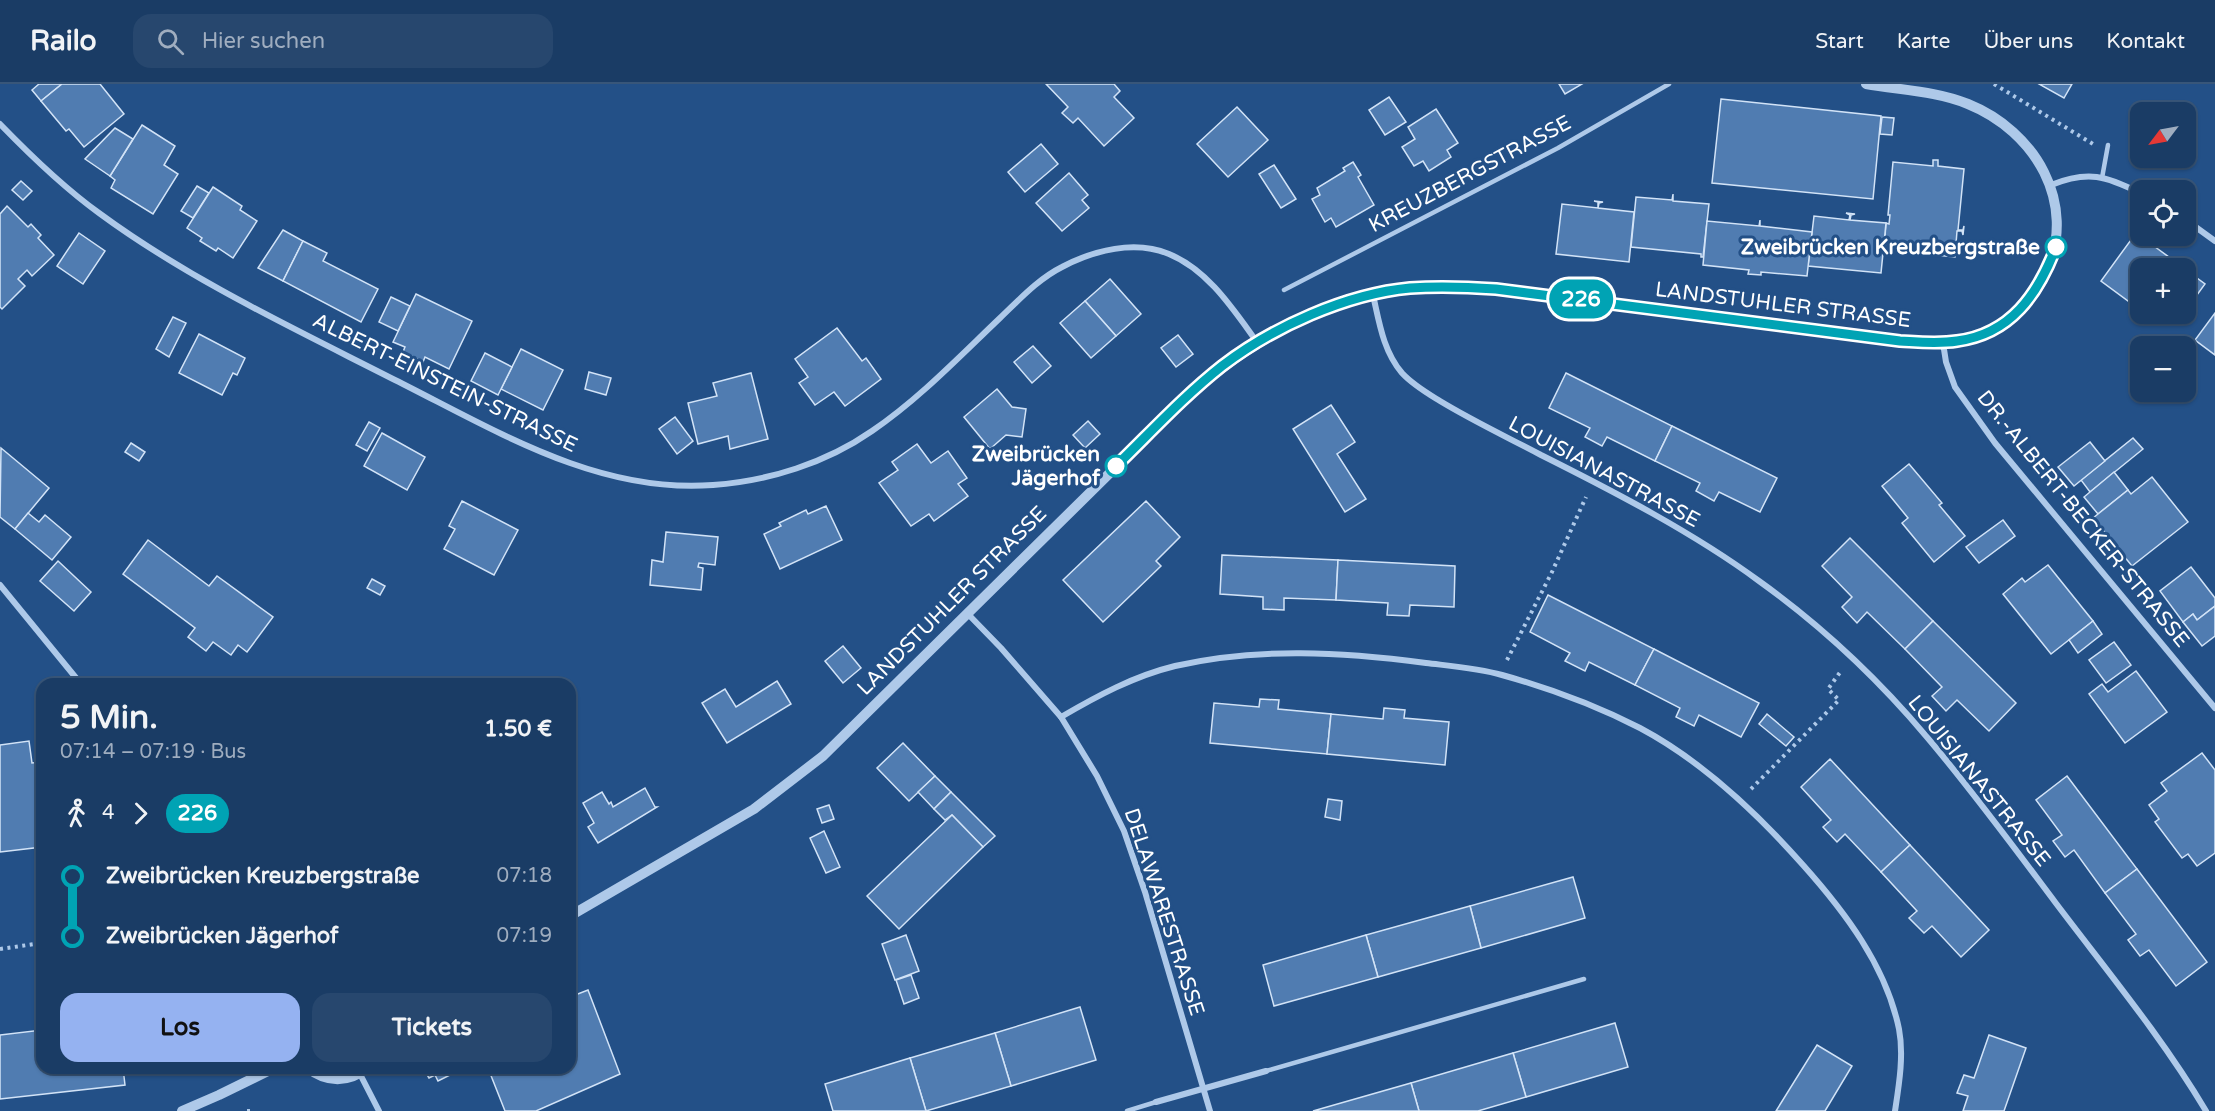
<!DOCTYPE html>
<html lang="de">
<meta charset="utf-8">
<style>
:root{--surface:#1a3c65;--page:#27476e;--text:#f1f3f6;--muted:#9fadbf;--line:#385679;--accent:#95b2f1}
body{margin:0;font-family:"Varela Round",sans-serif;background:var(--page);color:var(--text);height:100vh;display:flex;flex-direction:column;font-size:22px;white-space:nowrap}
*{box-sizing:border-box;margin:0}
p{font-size:20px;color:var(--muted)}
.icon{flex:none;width:33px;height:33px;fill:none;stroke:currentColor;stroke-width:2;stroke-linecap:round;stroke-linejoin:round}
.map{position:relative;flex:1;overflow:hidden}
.side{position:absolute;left:36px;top:594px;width:540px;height:396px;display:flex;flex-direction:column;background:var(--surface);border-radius:18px;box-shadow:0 2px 4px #0004,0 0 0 2px var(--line)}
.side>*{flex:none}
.badge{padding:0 12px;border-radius:20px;font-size:21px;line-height:39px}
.needle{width:39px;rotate:238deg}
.fabs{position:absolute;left:2130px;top:18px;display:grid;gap:12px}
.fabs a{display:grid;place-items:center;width:66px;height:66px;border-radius:12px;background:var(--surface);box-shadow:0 2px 4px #0004,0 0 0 2px var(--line);font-size:30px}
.map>.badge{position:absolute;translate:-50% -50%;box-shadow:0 0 0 3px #fff}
.legs{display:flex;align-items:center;gap:9px;height:66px;padding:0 24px;font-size:20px}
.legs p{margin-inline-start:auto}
.overview{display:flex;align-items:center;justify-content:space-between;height:102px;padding:0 24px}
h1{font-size:33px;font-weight:700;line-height:45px}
.action{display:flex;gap:12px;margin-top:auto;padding:12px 24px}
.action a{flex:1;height:69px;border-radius:18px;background:var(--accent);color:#111;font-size:24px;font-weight:700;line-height:69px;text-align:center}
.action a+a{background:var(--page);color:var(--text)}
ul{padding:0 24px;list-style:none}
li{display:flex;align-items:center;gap:21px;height:60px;font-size:22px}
li i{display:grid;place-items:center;width:9px;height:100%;margin:0 8px;background:currentColor}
li i::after{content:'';width:15px;height:15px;margin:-8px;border:4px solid;border-radius:50%;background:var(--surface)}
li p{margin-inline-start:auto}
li:first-child i{background:linear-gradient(#0000 50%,currentColor 0)}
li:last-child i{background:linear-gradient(currentColor 50%,#0000 0)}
header{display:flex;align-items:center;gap:36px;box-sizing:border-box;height:84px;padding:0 30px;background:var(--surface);border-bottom:2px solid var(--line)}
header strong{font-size:28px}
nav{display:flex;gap:33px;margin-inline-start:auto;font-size:21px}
.search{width:420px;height:54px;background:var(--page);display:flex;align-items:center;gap:15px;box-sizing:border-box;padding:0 21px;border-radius:18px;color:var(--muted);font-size:22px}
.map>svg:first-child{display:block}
</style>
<header>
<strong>Railo</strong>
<div class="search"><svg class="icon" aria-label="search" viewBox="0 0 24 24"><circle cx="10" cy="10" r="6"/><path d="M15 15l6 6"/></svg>Hier suchen</div>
<nav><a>Start</a><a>Karte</a><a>Über uns</a><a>Kontakt</a></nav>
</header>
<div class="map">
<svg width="2215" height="1027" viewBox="0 0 2215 1027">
<rect width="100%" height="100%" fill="#235087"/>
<g fill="#507cb1" stroke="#d2e3f7" stroke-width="1.5">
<polygon points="39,0 62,0 41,17 32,6"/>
<polygon points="62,0 100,0 124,30 84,63 69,45 66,47 41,17"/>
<polygon points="1046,0 1114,0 1120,7 1114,13 1134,34 1104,62 1078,34 1073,39 1062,29 1068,23"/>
<polygon points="1559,0 1582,0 1565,10"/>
<polygon points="2039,0 2072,0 2064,14"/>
<polygon points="1389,13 1406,38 1385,51 1369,26"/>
<polygon points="1721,15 1881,32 1873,115 1712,99"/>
<polygon points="1237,23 1268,56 1228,93 1197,60"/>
<polygon points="1436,25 1458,59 1447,66 1451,73 1429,87 1423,77 1414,82 1402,63 1415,55 1408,43"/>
<polygon points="1882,33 1894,34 1892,51 1880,50"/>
<polygon points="142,41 175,62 164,81 178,90 153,130 111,104 115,96 110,92"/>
<polygon points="115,44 133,55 110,92 85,75"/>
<polygon points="1041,60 1058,80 1025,108 1008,88"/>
<polygon points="1933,76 1938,76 1938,82 1964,85 1958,146 1963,146 1964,142 1963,151 1962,147 1957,147 1955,173 1884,166 1886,139 1889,140 1890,131 1888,131 1893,78 1933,82"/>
<polygon points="1353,78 1361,91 1358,93 1374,121 1336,143 1331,134 1325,138 1312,115 1320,111 1317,104 1345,87 1343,84"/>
<polygon points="1274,81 1296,115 1281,124 1259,90"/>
<polygon points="1069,89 1088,111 1082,116 1089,124 1062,147 1036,119"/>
<polygon points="21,97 32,107 23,116 12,106"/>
<polygon points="197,102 209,109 193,134 181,127"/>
<polygon points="213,103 242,122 240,126 257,137 233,174 218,164 216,167 200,157 202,154 187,144"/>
<polygon points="1673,110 1673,117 1709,120 1703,173 1701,173 1701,170 1631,163 1636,113 1672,116"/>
<polygon points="1594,117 1603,118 1599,119 1598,124 1634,128 1629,178 1556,170 1562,120 1598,124 1598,118"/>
<polygon points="7,122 28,143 31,140 41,151 38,154 54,171 32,192 27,186 18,195 25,202 2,225 0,223 0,130"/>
<polygon points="1846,129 1855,130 1851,131 1850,136 1886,139 1881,189 1808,182 1814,132 1849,136 1850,131"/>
<polygon points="1760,136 1760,142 1812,148 1807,192 1761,188 1761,191 1748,190 1749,186 1703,181 1707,137 1759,142"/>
<polygon points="283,146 303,157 283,197 258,184"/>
<polygon points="79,149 105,167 83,200 57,182"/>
<polygon points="2136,149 2184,184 2140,184 2140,223 2139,225 2101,197"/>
<polygon points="303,157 327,169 323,177 378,205 361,238 283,197"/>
<polygon points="2186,186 2205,200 2186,226"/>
<polygon points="1110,195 1141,230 1116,252 1085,217"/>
<polygon points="416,210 472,237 449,285 425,273 423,278 403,268 405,263 393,258"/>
<polygon points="391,213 410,222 398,247 379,238"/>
<polygon points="1085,217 1116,252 1091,274 1060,239"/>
<polygon points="2215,229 2215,271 2195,256"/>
<polygon points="2169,230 2183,230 2178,236"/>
<polygon points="173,233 186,239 169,273 156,265"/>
<polygon points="837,244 862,277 866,274 881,295 845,322 834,308 815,321 799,299 808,293 795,275"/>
<polygon points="199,250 245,274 237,291 233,289 222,311 179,289"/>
<polygon points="1178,251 1193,270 1176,283 1161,264"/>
<polygon points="1033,262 1051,282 1032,299 1014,278"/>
<polygon points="521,265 563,286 543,326 501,305"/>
<polygon points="485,269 512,283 498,311 471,297"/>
<polygon points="589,288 611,294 606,311 585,305"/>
<polygon points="751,289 768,355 730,365 728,352 698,360 688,319 717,312 713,299"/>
<polygon points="1566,289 1672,342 1655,377 1607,353 1602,362 1585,353 1590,344 1549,324"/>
<polygon points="997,305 1012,323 1026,325 1022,353 1006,351 990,365 964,333"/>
<polygon points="1331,321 1355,358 1337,370 1366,415 1345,428 1293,345"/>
<polygon points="675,333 693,357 677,370 659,345"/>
<polygon points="1088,337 1100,350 1085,364 1073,351"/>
<polygon points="369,338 380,344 367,367 356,361"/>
<polygon points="1672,342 1777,394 1760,428 1719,408 1714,417 1696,407 1700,399 1655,377"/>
<polygon points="382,349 425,373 407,406 364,382"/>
<polygon points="2133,354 2143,365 2090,408 2081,396"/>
<polygon points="2090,358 2105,377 2074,402 2058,383"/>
<polygon points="131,359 145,368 139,377 125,368"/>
<polygon points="917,360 931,379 948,367 967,394 958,400 968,412 934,437 929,430 911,442 879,399 898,386 892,378"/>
<polygon points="1,364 49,404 15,445 0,433"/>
<polygon points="1909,380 1942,419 1939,421 1965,452 1934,478 1902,439 1908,434 1882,402"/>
<polygon points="2114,388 2128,406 2098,430 2084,413"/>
<polygon points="2152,393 2188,438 2132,482 2093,434 2128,406 2131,410"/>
<polygon points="462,417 518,446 494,491 444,465 455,445 449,442"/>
<polygon points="1146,417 1180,453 1156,477 1161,482 1103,538 1063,496"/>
<polygon points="826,422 842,456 780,485 764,450 781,442 779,439 806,426 808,430"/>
<polygon points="28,429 39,438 45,431 71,453 52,476 15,445"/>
<polygon points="2003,436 2015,452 1979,479 1966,463"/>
<polygon points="666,448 718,453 715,481 699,479 698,483 703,484 701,506 650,501 652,476 663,478"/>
<polygon points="1850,454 1933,537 1905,565 1867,528 1857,539 1842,523 1852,513 1822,482"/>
<polygon points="148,456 209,502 217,492 273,533 247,568 238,561 231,571 213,558 206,567 188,553 195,544 123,490"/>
<polygon points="1222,471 1338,476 1336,516 1284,514 1284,526 1263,525 1263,513 1220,510"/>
<polygon points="1338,476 1455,482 1454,523 1410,521 1409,532 1387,531 1388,519 1336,516"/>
<polygon points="58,477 91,508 74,527 40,497"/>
<polygon points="2048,481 2093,537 2051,570 2003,510 2022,494 2025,498"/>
<polygon points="2191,483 2215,514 2215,522 2197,536 2193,530 2183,538 2160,507"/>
<polygon points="372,495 385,502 380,511 367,504"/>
<polygon points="1548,511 1654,565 1635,601 1589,578 1585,587 1565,577 1570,569 1530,548"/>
<polygon points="2215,522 2215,552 2202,562 2183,538 2193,530 2197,536"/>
<polygon points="1933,537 2016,619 1989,647 1957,616 1946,627 1932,612 1942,603 1905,565"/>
<polygon points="2093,537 2102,550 2078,569 2069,556"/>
<polygon points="2114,558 2131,581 2106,599 2089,576"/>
<polygon points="843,562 861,584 843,599 825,577"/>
<polygon points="1654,565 1759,619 1741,653 1699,631 1694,642 1676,633 1680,624 1635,601"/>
<polygon points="2136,587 2167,628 2125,659 2089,610 2102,600 2108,608"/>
<polygon points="777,597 791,620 727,659 702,619 725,605 736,623"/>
<polygon points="1260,615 1279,616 1278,625 1331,630 1327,670 1210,659 1214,619 1259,623"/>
<polygon points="1384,624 1405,626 1404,634 1449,638 1445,681 1327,670 1331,630 1383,635"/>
<polygon points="1767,630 1794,653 1786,662 1759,640"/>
<polygon points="29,657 32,679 42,678 42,763 0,768 0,661"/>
<polygon points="903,659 935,692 909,717 877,684"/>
<polygon points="2202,669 2215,686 2215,769 2197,782 2188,770 2182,774 2155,738 2159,735 2149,721 2167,707 2161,699"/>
<polygon points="1830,675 1910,761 1881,788 1845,750 1837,758 1823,743 1831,736 1801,703"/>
<polygon points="935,692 951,708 934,725 918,708"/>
<polygon points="2067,692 2137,785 2105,809 2074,766 2065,773 2053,757 2062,751 2036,716"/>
<polygon points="645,704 655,723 657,723 598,759 588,743 594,739 583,719 602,708 609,720 611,718 613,723"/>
<polygon points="951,708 995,752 983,763 952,731 945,736 934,725"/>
<polygon points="1328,715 1342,717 1340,736 1325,733"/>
<polygon points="829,721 834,735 822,739 817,725"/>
<polygon points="952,731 983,763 899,845 867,812"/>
<polygon points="824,747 840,783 826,789 810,754"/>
<polygon points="1910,761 1989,846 1961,873 1932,842 1924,849 1909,834 1917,827 1881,788"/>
<polygon points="2137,785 2207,878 2176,902 2149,866 2140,872 2128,856 2136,850 2105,809"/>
<polygon points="1573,793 1585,834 1481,864 1470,822"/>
<polygon points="1470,822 1481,864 1378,893 1366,851"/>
<polygon points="906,851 919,887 895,896 882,860"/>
<polygon points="1366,851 1378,893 1274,922 1263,881"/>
<polygon points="911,891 919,914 904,920 896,896"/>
<polygon points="588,906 620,990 536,1027 505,1027 488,984 570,984 570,913"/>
<polygon points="1080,923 1096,976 1011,1002 995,949"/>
<polygon points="1615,939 1628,983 1526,1013 1513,969"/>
<polygon points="42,946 42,984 123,984 125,1001 0,1015 0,951"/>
<polygon points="995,949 1011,1002 926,1027 910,974"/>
<polygon points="1989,951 2026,964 2004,1027 1963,1027 1968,1012 1957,1009 1964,991 1974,994"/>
<polygon points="1817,961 1852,982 1825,1027 1776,1027"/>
<polygon points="1513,969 1526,1013 1478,1027 1419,1027 1411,999"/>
<polygon points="910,974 926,1027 833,1027 825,1000"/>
<polygon points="423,984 464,984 438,997 435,991 429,994"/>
<polygon points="1411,999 1419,1027 1313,1027"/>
</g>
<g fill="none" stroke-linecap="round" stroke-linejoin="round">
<g stroke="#aec9e9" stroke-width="4" stroke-dasharray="3 4.5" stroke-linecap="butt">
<polyline points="1994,0 2093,60"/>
<polyline points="1507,576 1552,488 1586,413"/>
<polyline points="1751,705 1839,616 1828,605 1841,587"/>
<polyline points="0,865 42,859"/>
<polyline points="247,1027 251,1027"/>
</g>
<g stroke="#aec9e9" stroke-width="4.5">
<polyline points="2102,94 2108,61"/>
<polyline points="1284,206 1558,64 1669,0"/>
<polyline points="1266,987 1584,895"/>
<polyline points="1127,1027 1156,1018"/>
</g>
<g stroke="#aec9e9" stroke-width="6">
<path d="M 0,40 C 31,72 63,103 99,129 C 190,196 295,245 395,296 C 495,346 597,410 713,401 C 769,397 826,379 872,347 C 919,315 959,273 1000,234 C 1019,216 1038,195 1062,183 C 1094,166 1135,156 1169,170 C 1208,186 1233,225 1257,258"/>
<path d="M 2051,101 C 2088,86 2106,92 2140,109"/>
<polyline points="2186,136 2215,157"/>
<path d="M 1373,211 C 1379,237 1383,267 1402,289 C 1413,301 1427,309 1440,317 C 1473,337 1507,353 1541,371 C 1613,407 1694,449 1759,497 C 1819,540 1878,595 1926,652 C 1971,705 2013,762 2055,818 C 2107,887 2162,953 2206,1027"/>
<polyline points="1943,259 1946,278 1955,303 1995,359 2215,624"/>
<polyline points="0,501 81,600"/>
<polyline points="967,529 1001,564 1061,633 1097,692 1124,747 1145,808 1210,1027"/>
<path d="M 1061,633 C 1097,612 1134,592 1175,582 C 1258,563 1343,568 1426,579 C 1451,582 1478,584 1502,591 C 1549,604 1597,622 1640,644 C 1702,677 1757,729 1803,781 C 1845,828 1886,882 1899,945 C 1904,971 1899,1001 1895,1027"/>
<polyline points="360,990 379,1027"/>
<polyline points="1156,1018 1266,987"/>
</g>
<g stroke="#aec9e9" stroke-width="10">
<path d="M 570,832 L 754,725 L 823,672 L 1194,306 C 1256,254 1325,215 1407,204 C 1462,197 1518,207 1573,214 C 1654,224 1735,235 1817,246 C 1861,252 1913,264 1957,257 C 1997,251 2029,225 2046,189 C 2078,119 2035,47 1968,20 C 1937,7 1899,6 1866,0"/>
<path d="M 308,984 C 326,999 349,999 367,984"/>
<polyline points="182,1027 219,1011 274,984"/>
</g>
</g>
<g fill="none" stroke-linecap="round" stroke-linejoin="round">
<g stroke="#fff" stroke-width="14">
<path id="line-1" d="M 1116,382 C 1151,348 1184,312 1222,282 C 1273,243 1346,210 1410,204 C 1439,202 1467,203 1496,205 L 1900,257 C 1919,258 1938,260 1957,257 C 2011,250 2038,210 2056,163"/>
</g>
<use href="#line-1" stroke="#00a3b4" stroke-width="9"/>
</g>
<g fill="#fff" stroke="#00a3b4" stroke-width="3">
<circle cx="2056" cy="163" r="10"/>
<circle cx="1116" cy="382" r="10"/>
</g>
<g text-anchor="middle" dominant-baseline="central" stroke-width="6" stroke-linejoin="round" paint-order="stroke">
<g font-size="21" fill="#fff" stroke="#235087">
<text transform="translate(1470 90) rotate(-28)">KREUZBERGSTRASSE</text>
<text transform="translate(1783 221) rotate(7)">LANDSTUHLER STRASSE</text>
<text transform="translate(445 299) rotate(26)">ALBERT-EINSTEIN-STRASSE</text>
<text transform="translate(1604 388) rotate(28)">LOUISIANASTRASSE</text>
<text transform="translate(2083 435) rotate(51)">DR.-ALBERT-BECKER-STRASSE</text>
<text transform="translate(952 517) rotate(-45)">LANDSTUHLER STRASSE</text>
<text transform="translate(1979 697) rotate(51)">LOUISIANASTRASSE</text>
<text transform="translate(1164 828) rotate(72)">DELAWARESTRASSE</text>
</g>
<g font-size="21" font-weight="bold" fill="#fff" stroke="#235087" text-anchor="end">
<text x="2040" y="163">Zweibrücken Kreuzbergstraße</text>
<text x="1100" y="370">Zweibrücken<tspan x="1100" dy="24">Jägerhof</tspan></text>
</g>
</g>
</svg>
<div class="fabs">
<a><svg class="needle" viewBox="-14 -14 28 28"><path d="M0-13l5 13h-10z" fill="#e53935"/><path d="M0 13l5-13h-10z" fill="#9fadbf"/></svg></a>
<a><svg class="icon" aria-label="locate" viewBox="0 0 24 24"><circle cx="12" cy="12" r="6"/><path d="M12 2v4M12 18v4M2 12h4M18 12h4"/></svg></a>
<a>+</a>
<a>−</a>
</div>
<b class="badge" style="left:1581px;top:215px;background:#00a3b4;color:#fff">226</b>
<section class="side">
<div class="overview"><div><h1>5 Min.</h1><p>07:14 – 07:19 · Bus</p></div><b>1.50 €</b></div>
<div class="legs"><svg class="icon" aria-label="walk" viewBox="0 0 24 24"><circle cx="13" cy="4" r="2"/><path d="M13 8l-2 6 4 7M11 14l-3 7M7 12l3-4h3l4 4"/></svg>4<svg class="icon" aria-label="forward" viewBox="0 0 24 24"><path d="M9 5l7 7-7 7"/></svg><b class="badge" style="background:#00a3b4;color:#fff">226</b></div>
<ul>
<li><i style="color:#00a3b4"></i><b>Zweibrücken Kreuzbergstraße</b><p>07:18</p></li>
<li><i style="color:#00a3b4"></i><b>Zweibrücken Jägerhof</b><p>07:19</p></li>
</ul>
<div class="action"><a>Los</a><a>Tickets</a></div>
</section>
</div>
